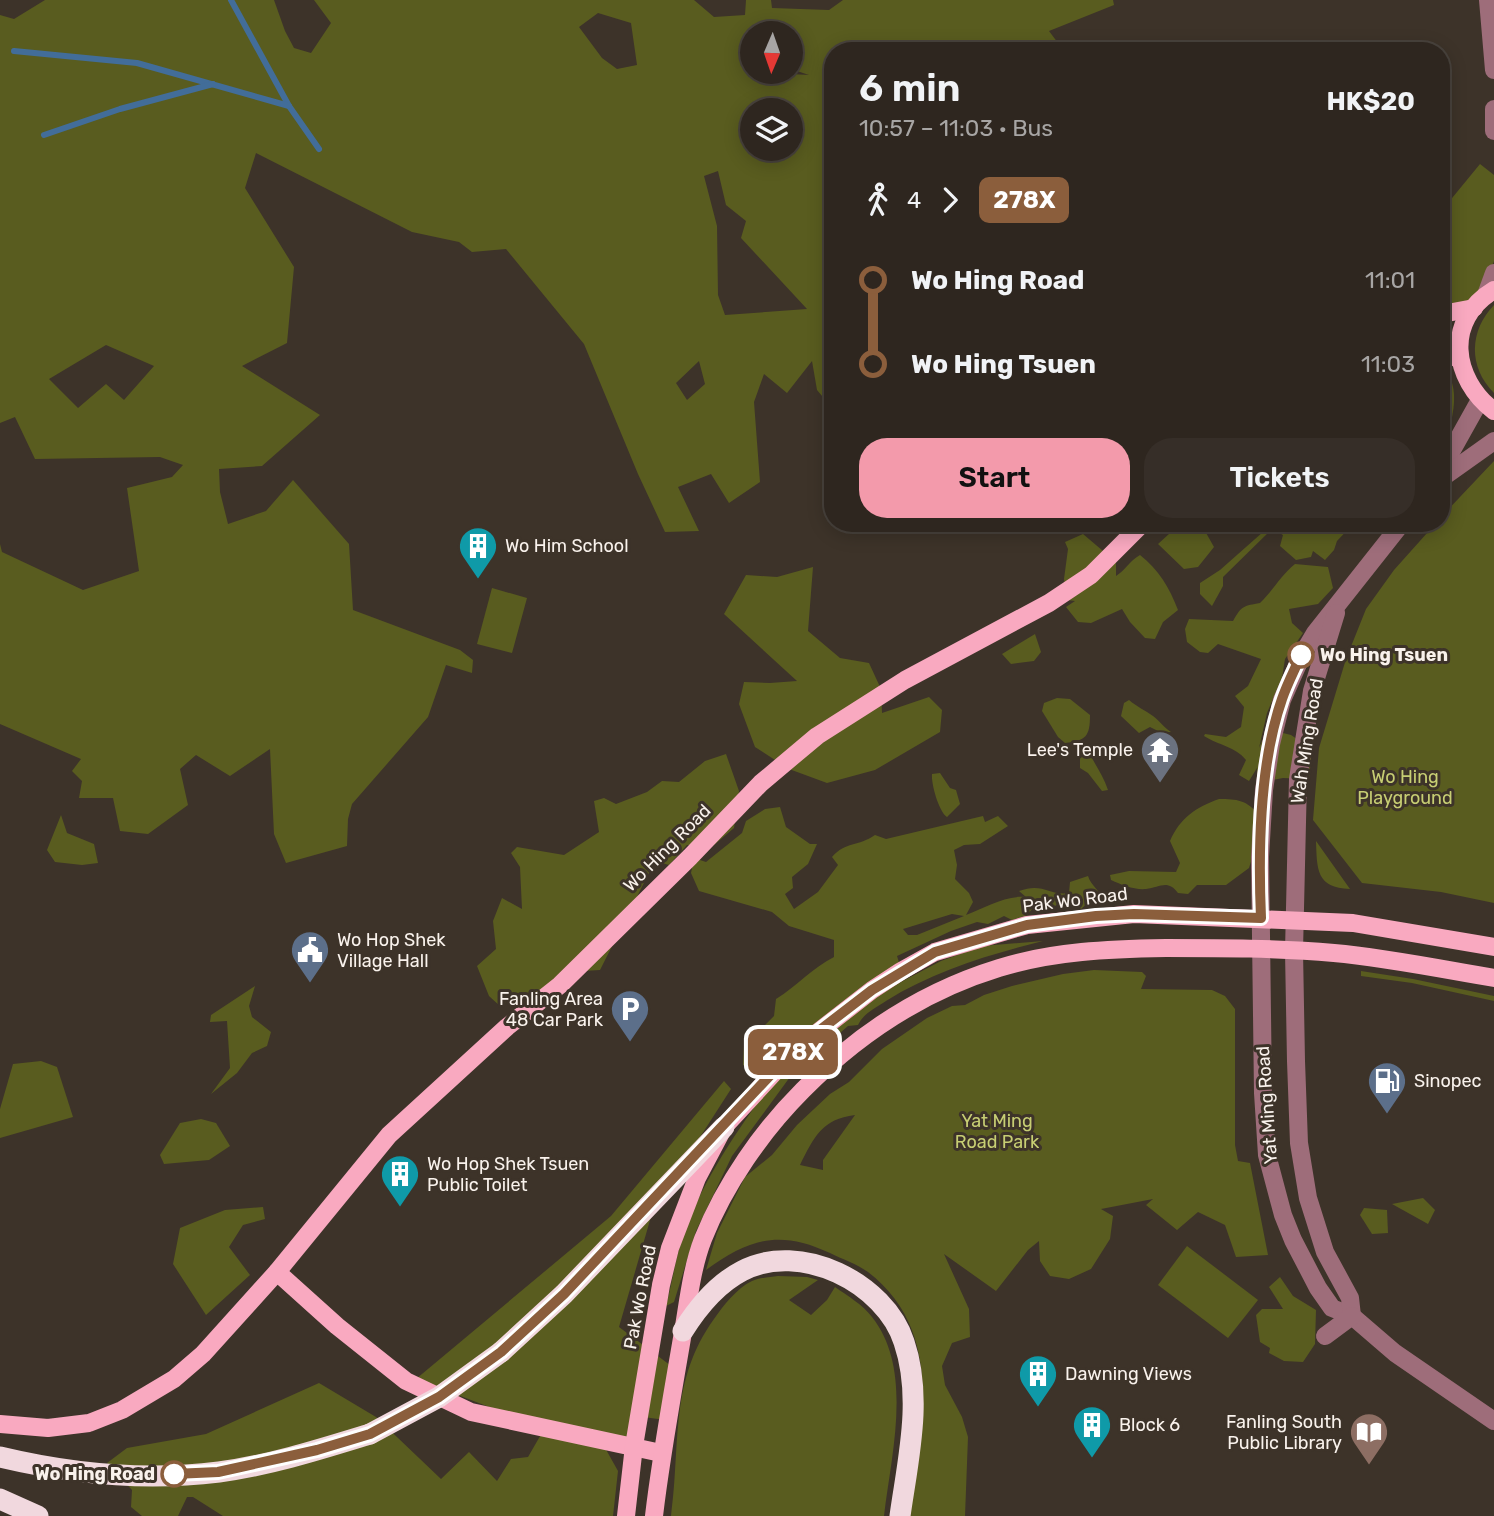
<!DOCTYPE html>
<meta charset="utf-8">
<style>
:root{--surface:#2e261f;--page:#362e28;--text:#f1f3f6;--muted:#a7a5a4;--line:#49433d;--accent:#f39aab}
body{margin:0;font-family:Rubik,sans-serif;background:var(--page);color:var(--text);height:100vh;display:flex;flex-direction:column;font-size:26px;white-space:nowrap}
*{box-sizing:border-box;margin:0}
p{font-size:23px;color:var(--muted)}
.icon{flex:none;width:38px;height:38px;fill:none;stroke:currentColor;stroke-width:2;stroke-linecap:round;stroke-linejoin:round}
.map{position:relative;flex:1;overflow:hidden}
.drawer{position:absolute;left:824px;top:42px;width:626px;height:490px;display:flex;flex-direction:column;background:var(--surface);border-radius:28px;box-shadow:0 4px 18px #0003,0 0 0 2px var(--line)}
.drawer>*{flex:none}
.badge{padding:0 14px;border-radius:10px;font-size:24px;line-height:46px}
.needle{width:46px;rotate:182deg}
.controls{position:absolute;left:740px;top:21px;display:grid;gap:14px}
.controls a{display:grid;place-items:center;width:63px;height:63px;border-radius:50%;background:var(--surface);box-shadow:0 4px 18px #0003,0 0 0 2px var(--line);font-size:35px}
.map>.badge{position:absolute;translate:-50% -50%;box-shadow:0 0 0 4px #fff}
.legs{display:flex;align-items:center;gap:10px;height:77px;padding:0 35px;font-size:23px}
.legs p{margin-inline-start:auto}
.summary{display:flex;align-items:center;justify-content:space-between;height:119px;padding:0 35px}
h1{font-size:38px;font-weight:600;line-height:52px}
.action{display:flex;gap:14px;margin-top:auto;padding:14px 35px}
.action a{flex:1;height:80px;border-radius:28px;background:var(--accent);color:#111;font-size:28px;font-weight:600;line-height:80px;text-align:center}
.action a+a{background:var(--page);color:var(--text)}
ul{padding:0 35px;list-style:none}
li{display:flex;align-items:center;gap:24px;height:84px;font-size:26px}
li i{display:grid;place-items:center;width:10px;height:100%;margin:0 9px;background:currentColor}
li i::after{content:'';width:18px;height:18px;margin:-9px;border:5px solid;border-radius:50%;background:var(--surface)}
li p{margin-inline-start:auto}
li:first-child i{background:linear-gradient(#0000 50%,currentColor 0)}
li:last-child i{background:linear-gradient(currentColor 50%,#0000 0)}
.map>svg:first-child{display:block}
</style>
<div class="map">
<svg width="1494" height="1516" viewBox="0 0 1494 1516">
<rect width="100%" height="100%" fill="#3d3329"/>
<g fill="#595c1f" fill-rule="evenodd">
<path d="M 45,0 L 274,0 L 285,31 L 294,48 L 311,53 L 331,23 L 314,0 L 694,0 L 714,17 L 745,15 L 746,0 L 771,0 L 772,8 L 829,10 L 843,0 L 1113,0 L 1114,5 L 1049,31 L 1064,51 L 833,51 L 833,409 L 817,390 L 812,361 L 787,393 L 764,374 L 754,402 L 760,482 L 729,503 L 711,474 L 678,487 L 699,531 L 665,532 L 638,474 L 584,344 L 506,249 L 472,252 L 459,242 L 412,232 L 256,153 L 245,188 L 294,267 L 287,343 L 242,366 L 320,415 L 262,466 L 219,469 L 220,492 L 228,524 L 266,511 L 293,480 L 349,544 L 353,610 L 460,650 L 473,660 L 472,673 L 446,665 L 428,717 L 352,804 L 348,819 L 347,846 L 286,863 L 274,834 L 270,749 L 230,776 L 196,755 L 180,769 L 188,805 L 148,834 L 120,831 L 113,798 L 79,798 L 82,781 L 72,771 L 81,759 L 0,724 L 0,544 L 2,552 L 83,590 L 139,571 L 127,488 L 172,477 L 183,465 L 160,457 L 35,459 L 15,417 L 0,423 L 0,15 L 14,19 ZM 598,13 L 631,23 L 637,65 L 617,69 L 602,58 L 579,27 ZM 752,33 L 791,33 L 791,69 L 809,75 L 752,72 ZM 791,110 L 791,149 L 752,149 L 752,110 ZM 718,171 L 726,205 L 746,221 L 741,238 L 807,309 L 725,315 L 718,295 L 717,226 L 704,176 ZM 106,345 L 154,366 L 124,400 L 106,384 L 78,408 L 49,379 ZM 699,361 L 705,384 L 687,400 L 676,383 Z"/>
<polygon points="1480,164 1494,175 1494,261 1480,301 1442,310 1442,240 1449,233 1442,229 1442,205 1448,203"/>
<path d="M 1494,305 L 1494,393 C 1468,367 1469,331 1494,305 Z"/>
<path d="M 1442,363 C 1457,383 1456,402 1450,426 L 1442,410 Z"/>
<polygon points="1494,461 1494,903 1441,892 1362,883 1313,820 1319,748 1346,659 1366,609 1394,570 1436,523 1442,523 1442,516"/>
<polygon points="1181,523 1232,523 1225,534 1205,531 1214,547 1198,567 1184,569 1158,544"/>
<polygon points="1273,523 1354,523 1337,541 1334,550 1325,560 1313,551 1311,557 1296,560 1280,546 1283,535 1272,529 1223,577 1223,586 1212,606 1200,594 1200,583 1220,570"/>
<path d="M 1083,534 L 1116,562 L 1116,576 C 1126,570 1129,561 1140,555 C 1159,570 1169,587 1178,610 L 1163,622 L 1155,639 L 1145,638 L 1130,622 L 1122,609 L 1091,623 L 1078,622 L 1066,607 L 1075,601 L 1067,600 L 1064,579 L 1068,549 L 1065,542 Z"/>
<path d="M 1295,564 L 1328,567 L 1333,588 L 1318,604 L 1289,609 L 1292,623 L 1303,633 L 1285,659 L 1282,678 L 1267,713 L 1259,748 L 1267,729 L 1291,735 L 1312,749 L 1309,779 L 1283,778 L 1257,783 L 1257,768 L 1249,781 L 1239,775 L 1246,760 C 1236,747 1218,745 1204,736 L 1205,734 L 1226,737 L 1241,727 L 1244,707 L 1235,696 L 1248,686 L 1261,659 L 1218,644 L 1208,653 L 1200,652 L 1187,642 L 1185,629 L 1189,619 L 1233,621 C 1242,605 1244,606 1260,603 C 1273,591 1280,576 1295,564 Z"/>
<polygon points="813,567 808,631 840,658 869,663 881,689 882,713 929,697 942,710 940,732 875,770 827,783 789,769 755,747 739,704 744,682 770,683 797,681 724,614 746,575 777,577"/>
<polygon points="492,588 527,598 512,653 477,644"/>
<polygon points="1035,634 1041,652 1034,661 1011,664 1002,654"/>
<path d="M 1057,698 L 1070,699 L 1090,715 C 1090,736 1086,741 1065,743 L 1058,737 L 1042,711 L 1044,703 Z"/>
<path d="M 1129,700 C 1137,707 1145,710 1153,716 C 1160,721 1163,727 1171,732 L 1162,733 L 1150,727 L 1139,733 L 1121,716 L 1124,703 Z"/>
<path d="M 1080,749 L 1087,749 C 1094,763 1103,775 1108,790 L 1102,791 L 1088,773 L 1080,768 Z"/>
<polygon points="726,754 739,791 734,828 714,845 687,845 669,865 655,861 600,970 567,972 547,1005 536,1018 512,997 501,1007 489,996 477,966 496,949 493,921 502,898 522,909 520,867 511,853 517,847 564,855 599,832 594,801 604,798 616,804 647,792 662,781 679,782 705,761"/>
<path d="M 940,773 L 950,788 L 956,790 L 960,804 L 947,817 C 939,812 931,784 932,774 Z"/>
<path d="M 1219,799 C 1237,799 1247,800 1259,815 L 1255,849 L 1249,868 L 1226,885 L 1197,885 L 1188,894 L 1178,893 C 1168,879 1160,887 1146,889 C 1134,890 1122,885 1111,880 L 1110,875 L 1129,871 L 1176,872 L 1180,863 L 1170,841 C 1180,818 1196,807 1219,799 Z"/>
<path d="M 780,807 L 786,827 L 810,844 L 817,844 L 808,864 L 792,877 L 793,888 L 785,894 L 794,909 L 818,892 L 838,865 L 832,857 C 846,841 858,847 875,835 L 886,839 L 983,816 L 985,822 L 998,816 L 1008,826 L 980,844 L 964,845 L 954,850 L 957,865 L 955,879 L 969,893 L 973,902 L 966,915 C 985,908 1005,895 1026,897 L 1019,891 C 1043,882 1049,896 1069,893 L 1070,882 L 1088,876 C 1091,886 1100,890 1103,900 L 1090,901 L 1081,909 L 1073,900 L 1060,902 L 1049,911 L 1033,908 L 1027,915 L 1012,920 L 1004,916 L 988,924 L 977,922 L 951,931 L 897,956 L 903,975 L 899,983 L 941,961 L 982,946 L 1043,941 C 988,955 934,971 886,1001 C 874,1009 864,1013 858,1025 L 848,1026 L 790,1077 L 732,1156 L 696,1231 L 674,1302 L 666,1306 C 672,1284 675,1261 682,1239 C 706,1166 763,1096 808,1034 L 759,1072 L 743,1065 L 744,1046 L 774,1016 L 776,999 C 797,986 812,968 834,957 L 834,940 L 789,926 L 772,912 L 699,891 L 691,873 L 694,858 L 706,862 L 742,833 L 746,821 L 765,809 ZM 952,914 L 964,916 L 917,935 L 908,935 L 903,929 Z"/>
<polygon points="61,815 67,833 94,844 98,863 82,865 55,862 47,850"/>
<path d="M 1316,841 L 1350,889 C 1316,888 1317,869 1316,841 Z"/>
<path d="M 1094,970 L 1142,972 L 1146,976 L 1141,989 L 1212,990 L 1225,996 L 1235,1009 L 1235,1145 L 1238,1161 L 1250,1163 L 1268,1255 L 1236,1257 L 1225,1225 L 1198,1212 L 1177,1230 L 1146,1205 L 1153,1199 L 1101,1209 L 1113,1216 L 1110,1239 L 1091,1269 L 1069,1279 L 1050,1276 L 1040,1261 L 1039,1241 L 1028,1250 L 996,1291 L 944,1254 L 969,1309 L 970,1337 L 952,1343 L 942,1366 L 945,1385 L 962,1417 L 968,1437 L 965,1516 L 909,1516 C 921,1432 947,1333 868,1272 C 857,1264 842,1259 830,1253 C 779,1229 749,1239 706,1270 L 717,1233 L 745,1177 L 772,1155 L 797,1125 L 830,1094 L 849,1082 L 882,1049 L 927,1018 L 952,1006 L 965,1005 L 984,995 L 1012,986 L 1063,974 ZM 855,1115 L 823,1160 L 823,1170 L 800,1165 C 814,1137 822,1119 855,1115 Z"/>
<polygon points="1361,971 1413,979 1494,996 1494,1001 1412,983 1361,976"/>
<polygon points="255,986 249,1006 252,1017 271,1032 267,1046 252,1053 237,1073 211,1094 230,1068 227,1021 210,1022 211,1015"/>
<polygon points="41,1061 57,1067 73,1117 0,1138 0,1109 13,1064"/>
<polygon points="724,1081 731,1089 653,1210 619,1327 682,1374 673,1421 643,1417 626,1438 604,1446 618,1471 613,1516 223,1516 193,1497 187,1497 178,1516 142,1516 131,1507 132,1490 107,1463 127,1448 206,1434 319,1383 376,1417 441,1479 469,1452 497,1481 511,1459 528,1457 543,1431 505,1413 416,1379 611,1216"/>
<polygon points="201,1119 216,1123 230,1146 209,1160 164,1164 160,1155 180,1123"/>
<polygon points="1423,1198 1435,1210 1428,1224 1392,1204"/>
<polygon points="263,1207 265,1219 243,1225 229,1247 250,1275 206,1315 173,1264 180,1228 225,1210"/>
<polygon points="1364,1208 1387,1210 1388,1233 1372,1234 1360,1215"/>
<polygon points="1187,1246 1258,1300 1228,1338 1158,1285"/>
<path d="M 778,1276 L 807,1277 L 818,1280 L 789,1300 L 811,1315 L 827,1300 L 835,1287 C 848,1296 863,1305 872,1317 C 914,1370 891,1455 884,1516 L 671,1516 C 681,1444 669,1381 714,1319 C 723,1306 737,1288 752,1281 C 759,1278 770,1277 778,1276 Z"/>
<polygon points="1280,1277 1293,1296 1316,1310 1315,1344 1303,1362 1284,1361 1269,1353 1270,1348 1260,1342 1256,1315 1262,1309 1283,1309 1269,1287"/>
</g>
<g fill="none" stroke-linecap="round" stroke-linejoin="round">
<g stroke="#426d99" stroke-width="6">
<polyline points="231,0 289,106 319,149"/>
<polyline points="14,51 137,63 289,106"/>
<polyline points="44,135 120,109 213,84"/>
</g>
<g stroke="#9e6d7a" stroke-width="18">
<polyline points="1488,0 1494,70"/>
<polyline points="1494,109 1494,131"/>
<polyline points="1486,295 1494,273"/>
<polyline points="1442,468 1480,400"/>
<polyline points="1442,478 1494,441"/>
<polyline points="1402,523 1315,633 1302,655 1282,700 1271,744 1264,790 1260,857 1263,1093 1267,1155 1283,1215 1293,1240 1318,1288 1332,1308 1352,1316 1395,1353 1494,1421"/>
<polyline points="1336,613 1312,691 1298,779 1294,951 1296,1061 1299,1143 1308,1198 1325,1252 1350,1298 1352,1316"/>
<polyline points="1325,1336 1352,1316"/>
</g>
<g stroke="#f9a9c0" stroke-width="18">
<path d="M 1494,290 C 1444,320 1452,379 1494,411"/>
<polyline points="1442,314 1474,308"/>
<polyline points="1442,349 1460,360"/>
<polyline points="277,1272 337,1326 406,1381 471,1412 661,1453"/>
<polyline points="0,1424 48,1428 89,1423 122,1410 174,1379 203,1354 277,1272 389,1135 507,1027 560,985 690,857 761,783 817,736 905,680 1049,603 1091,575 1143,523"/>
<polyline points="626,1516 634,1446 661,1285 670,1248 697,1178 724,1127 795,1050 872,990 901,971 935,952 1027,925 1134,914 1353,923 1494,947"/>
<path d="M 654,1516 C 661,1456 672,1397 682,1338 C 688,1305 691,1270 703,1239 C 725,1184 762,1131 803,1090 C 858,1034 924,991 999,968 C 1053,951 1110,949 1166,948 C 1221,948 1279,948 1334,953 C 1388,958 1441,969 1494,978"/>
</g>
<g stroke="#f1d8de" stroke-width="21">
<path d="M 683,1331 C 698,1307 717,1284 742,1271 C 800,1240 885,1283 904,1342 C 923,1398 908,1459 900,1516"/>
<polyline points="501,1352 564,1294 724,1127"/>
<path d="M 0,1457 C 71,1474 146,1481 219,1472 C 271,1465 321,1449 370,1434"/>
<polyline points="0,1499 38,1516"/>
</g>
<polyline stroke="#f1d8de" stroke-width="21" points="370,1434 439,1397 501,1352"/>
</g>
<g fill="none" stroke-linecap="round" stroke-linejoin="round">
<g stroke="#fff" stroke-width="16">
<path id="line-1" d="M 174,1474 L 218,1472 L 317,1450 L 370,1434 L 439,1397 L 501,1352 L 564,1294 L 794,1050 L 872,990 L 935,952 L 1027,925 L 1096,916 L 1134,914 L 1261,918 C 1258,849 1259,765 1282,699 C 1287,684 1295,669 1301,655"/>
</g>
<use href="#line-1" stroke="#8b5e3c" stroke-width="10"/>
</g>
<defs>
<g id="building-pin" transform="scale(2.0125)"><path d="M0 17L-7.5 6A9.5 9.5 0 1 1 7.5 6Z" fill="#0f9aa8" stroke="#3d3329"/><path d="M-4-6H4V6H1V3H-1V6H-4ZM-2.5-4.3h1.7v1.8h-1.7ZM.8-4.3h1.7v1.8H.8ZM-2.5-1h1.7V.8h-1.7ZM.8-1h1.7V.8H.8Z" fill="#fff"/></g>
<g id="temple-pin" transform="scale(2.0125)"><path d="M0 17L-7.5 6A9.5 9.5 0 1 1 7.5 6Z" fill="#6b7280" stroke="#3d3329"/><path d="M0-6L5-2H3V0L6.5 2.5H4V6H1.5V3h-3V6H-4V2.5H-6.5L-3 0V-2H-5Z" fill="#fff"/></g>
<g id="civic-pin" transform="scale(2.0125)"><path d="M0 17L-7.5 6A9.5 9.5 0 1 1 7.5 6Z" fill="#5c6f8a" stroke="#3d3329"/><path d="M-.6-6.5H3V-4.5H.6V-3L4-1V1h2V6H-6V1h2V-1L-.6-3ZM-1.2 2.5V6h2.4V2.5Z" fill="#fff"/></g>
<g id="parking-pin" transform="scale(2.0125)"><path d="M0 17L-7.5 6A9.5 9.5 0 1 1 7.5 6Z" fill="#5c6f8a" stroke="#3d3329"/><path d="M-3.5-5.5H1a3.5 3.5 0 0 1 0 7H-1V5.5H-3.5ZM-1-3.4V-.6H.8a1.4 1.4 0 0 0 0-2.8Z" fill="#fff"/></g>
<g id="fuel-pin" transform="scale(2.0125)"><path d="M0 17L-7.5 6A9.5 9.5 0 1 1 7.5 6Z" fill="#5c6f8a" stroke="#3d3329"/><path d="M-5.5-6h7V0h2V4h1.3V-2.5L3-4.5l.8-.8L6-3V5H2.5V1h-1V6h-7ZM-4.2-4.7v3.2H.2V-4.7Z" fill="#fff"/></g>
<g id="library-pin" transform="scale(2.0125)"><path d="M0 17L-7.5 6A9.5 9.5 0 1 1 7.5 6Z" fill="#8d6e63" stroke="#3d3329"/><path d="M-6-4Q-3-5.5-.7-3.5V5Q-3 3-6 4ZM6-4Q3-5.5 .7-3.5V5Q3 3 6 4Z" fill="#fff"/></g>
</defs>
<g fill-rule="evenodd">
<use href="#building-pin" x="478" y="546"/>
<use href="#temple-pin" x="1160" y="750"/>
<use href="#civic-pin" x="310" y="950"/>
<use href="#parking-pin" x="630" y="1009"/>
<use href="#fuel-pin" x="1387" y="1081"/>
<use href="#building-pin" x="400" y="1174"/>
<use href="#building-pin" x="1038" y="1374"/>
<use href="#building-pin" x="1092" y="1425"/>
<use href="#library-pin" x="1369" y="1432"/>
</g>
<g fill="#fff" stroke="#8b5e3c" stroke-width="3.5">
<circle cx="1301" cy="655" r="12"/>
<circle cx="174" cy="1474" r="12"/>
</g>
<g text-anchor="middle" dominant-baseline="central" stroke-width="6" stroke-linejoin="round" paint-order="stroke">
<g font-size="18" fill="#f9f2ec" stroke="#3d3329" text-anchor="start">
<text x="505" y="546">Wo Him School</text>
<text x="1133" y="750" text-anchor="end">Lee's Temple</text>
<text x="337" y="940">Wo Hop Shek<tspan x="337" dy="21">Village Hall</tspan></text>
<text x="603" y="999" text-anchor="end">Fanling Area<tspan x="603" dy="21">48 Car Park</tspan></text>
<text x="1414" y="1081">Sinopec</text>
<text x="427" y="1164">Wo Hop Shek Tsuen<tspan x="427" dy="21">Public Toilet</tspan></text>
<text x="1065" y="1374">Dawning Views</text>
<text x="1342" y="1422" text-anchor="end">Fanling South<tspan x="1342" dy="21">Public Library</tspan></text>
<text x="1119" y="1425">Block 6</text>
</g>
<g font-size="18" font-weight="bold" fill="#f9f2ec" stroke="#3d3329" text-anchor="start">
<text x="1320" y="655">Wo Hing Tsuen</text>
<text x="155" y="1474" text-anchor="end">Wo Hing Road</text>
</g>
<g font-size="18" fill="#f9f2ec" stroke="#3d3329">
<text transform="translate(1307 741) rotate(-81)">Wah Ming Road</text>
<text transform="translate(667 848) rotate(-45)">Wo Hing Road</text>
<text transform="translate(1075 900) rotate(-7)">Pak Wo Road</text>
<text transform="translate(1267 1105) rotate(-94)">Yat Ming Road</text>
<text transform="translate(640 1297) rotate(-79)">Pak Wo Road</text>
</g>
<g font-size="18" fill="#c7ce73" stroke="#3d3329">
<text x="1405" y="777">Wo Hing<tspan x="1405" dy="21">Playground</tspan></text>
<text x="997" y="1121">Yat Ming<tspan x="997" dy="21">Road Park</tspan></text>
</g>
</g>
</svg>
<div class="controls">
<a><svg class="needle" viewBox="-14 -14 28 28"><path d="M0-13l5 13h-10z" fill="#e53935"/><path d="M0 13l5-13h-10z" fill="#a7a5a4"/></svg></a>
<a><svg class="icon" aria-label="layers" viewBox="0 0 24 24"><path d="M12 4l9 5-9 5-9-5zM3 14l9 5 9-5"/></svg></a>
</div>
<b class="badge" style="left:793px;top:1052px;background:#8b5e3c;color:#fff">278X</b>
<section class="drawer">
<div class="summary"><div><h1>6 min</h1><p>10:57 – 11:03 · Bus</p></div><b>HK$20</b></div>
<div class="legs"><svg class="icon" aria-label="walk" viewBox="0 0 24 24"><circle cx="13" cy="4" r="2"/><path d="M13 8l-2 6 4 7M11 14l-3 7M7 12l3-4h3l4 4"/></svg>4<svg class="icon" aria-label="forward" viewBox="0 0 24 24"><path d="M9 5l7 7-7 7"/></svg><b class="badge" style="background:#8b5e3c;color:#fff">278X</b></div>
<ul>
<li><i style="color:#8b5e3c"></i><b>Wo Hing Road</b><p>11:01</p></li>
<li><i style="color:#8b5e3c"></i><b>Wo Hing Tsuen</b><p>11:03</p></li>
</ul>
<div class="action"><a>Start</a><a>Tickets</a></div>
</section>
</div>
